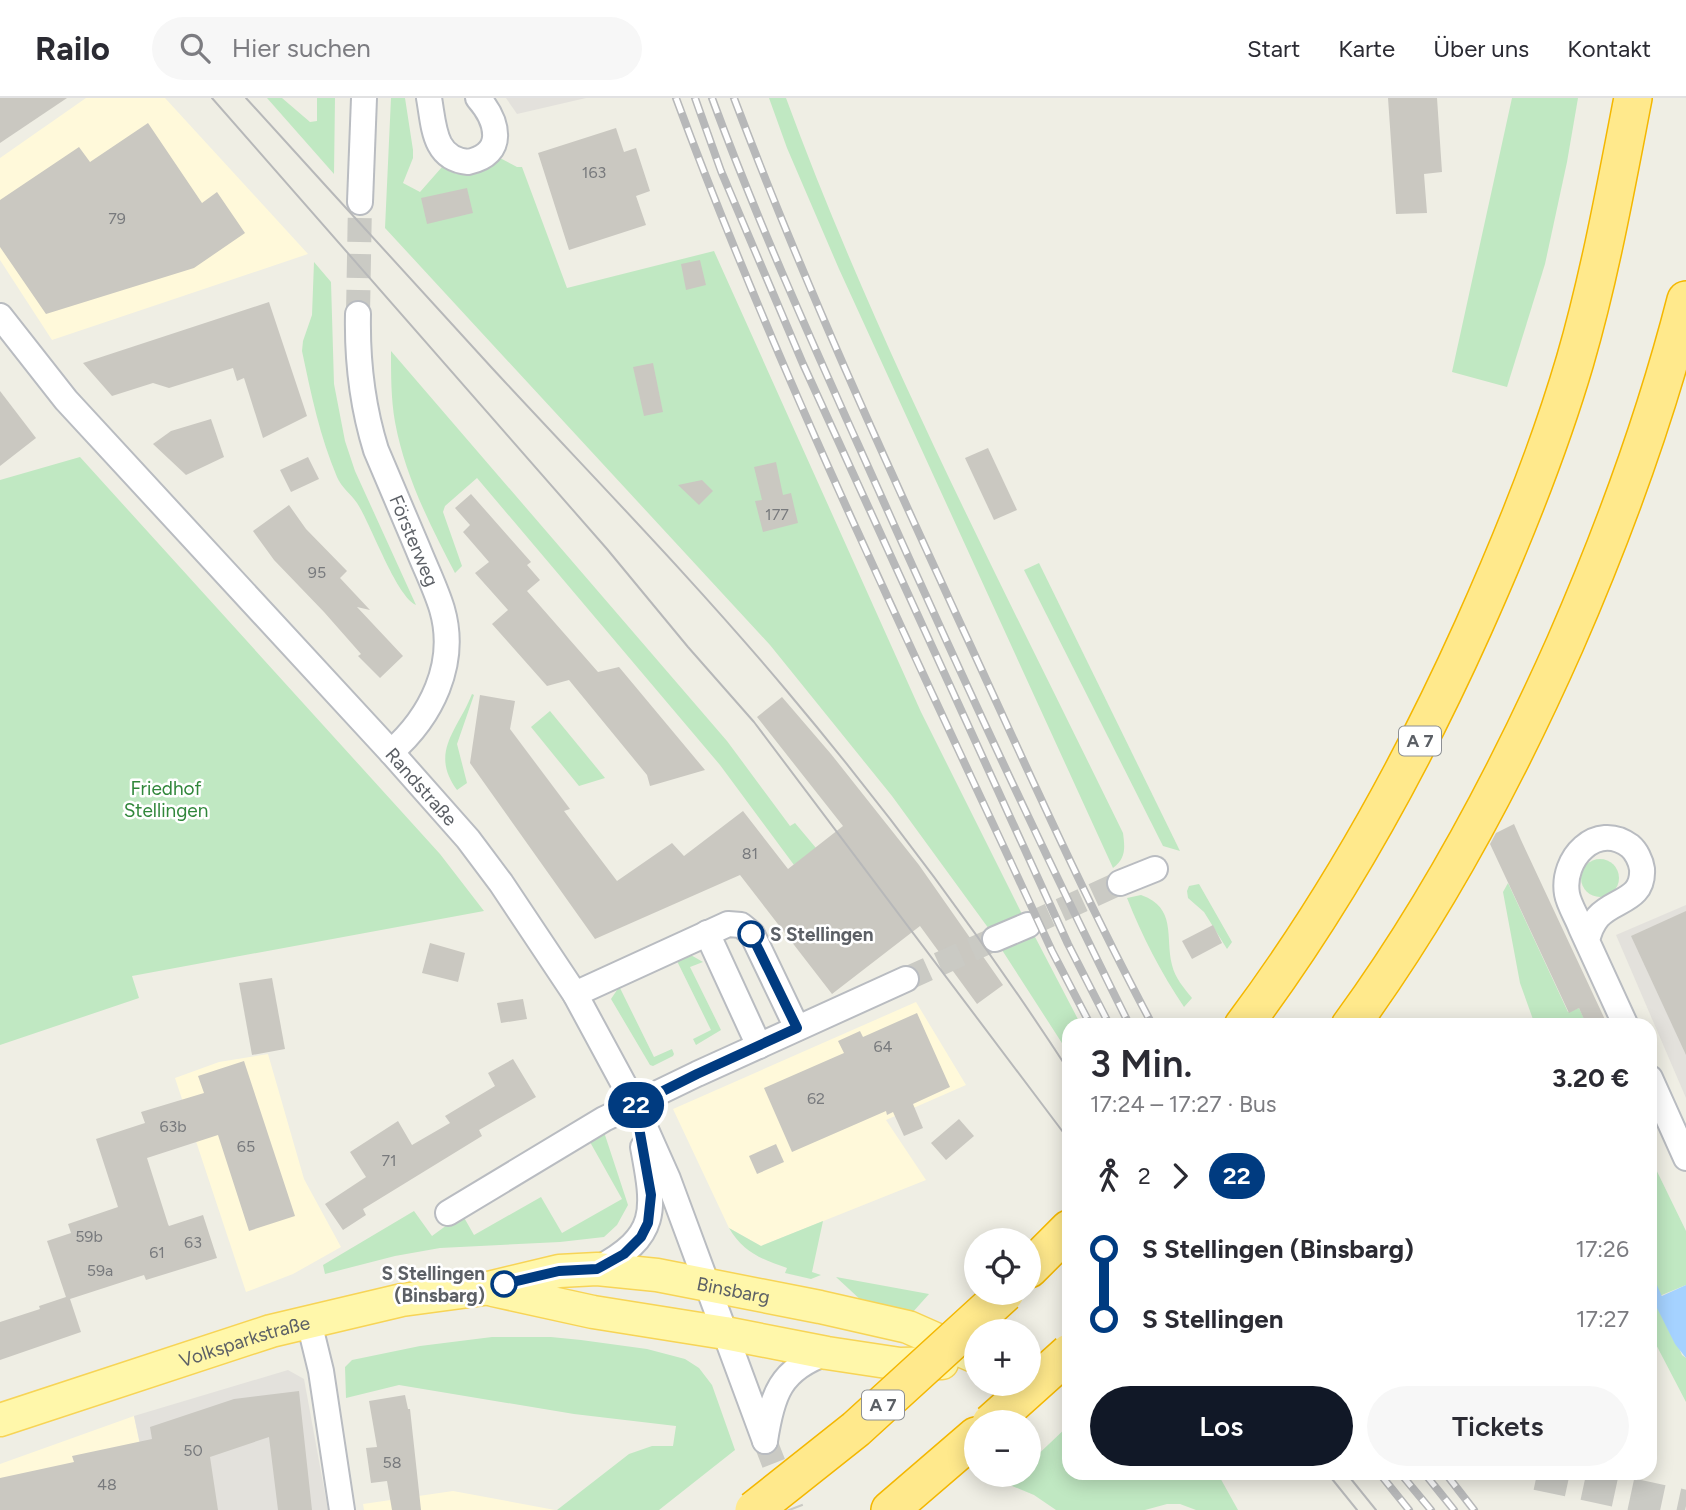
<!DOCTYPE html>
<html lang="de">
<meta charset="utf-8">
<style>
:root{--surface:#fff;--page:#f7f7f7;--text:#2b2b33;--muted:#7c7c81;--line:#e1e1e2;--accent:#111827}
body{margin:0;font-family:Figtree,sans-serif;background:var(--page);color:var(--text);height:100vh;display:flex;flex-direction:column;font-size:26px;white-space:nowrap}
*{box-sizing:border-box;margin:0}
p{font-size:23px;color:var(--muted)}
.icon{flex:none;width:38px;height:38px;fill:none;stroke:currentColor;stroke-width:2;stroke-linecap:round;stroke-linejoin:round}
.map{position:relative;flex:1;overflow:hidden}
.side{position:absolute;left:1062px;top:920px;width:595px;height:462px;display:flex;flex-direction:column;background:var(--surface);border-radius:21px;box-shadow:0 4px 18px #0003}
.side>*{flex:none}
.badge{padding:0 14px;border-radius:23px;font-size:24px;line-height:46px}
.controls{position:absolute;left:964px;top:1130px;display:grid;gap:14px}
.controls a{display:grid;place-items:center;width:77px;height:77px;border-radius:50%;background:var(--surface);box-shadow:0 4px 18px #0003;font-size:35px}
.map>.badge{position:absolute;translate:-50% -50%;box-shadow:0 0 0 4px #fff}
.legs{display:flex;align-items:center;gap:10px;height:77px;padding:0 28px;font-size:23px}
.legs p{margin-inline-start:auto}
.overview{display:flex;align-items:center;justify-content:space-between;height:119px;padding:0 28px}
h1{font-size:38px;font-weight:600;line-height:52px}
.button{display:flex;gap:14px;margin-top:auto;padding:14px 28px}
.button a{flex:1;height:80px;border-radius:42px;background:var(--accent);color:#fff;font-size:28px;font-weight:600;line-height:80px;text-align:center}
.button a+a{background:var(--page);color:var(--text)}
ul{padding:0 28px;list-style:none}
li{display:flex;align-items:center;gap:24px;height:70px;font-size:26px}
li i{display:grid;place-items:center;width:10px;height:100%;margin:0 9px;background:currentColor}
li i::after{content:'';width:18px;height:18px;margin:-9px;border:5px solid;border-radius:50%;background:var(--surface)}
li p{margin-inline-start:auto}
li:first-child i{background:linear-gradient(#0000 50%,currentColor 0)}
li:last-child i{background:linear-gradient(currentColor 50%,#0000 0)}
header{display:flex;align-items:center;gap:42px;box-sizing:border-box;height:98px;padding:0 35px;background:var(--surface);border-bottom:2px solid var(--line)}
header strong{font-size:33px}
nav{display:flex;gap:38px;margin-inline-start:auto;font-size:24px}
.search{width:490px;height:63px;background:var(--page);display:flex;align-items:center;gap:18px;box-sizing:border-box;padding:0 24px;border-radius:38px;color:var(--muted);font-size:26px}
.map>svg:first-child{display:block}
</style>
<header>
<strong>Railo</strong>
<div class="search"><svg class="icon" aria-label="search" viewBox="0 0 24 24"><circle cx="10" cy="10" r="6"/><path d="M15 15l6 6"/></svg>Hier suchen</div>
<nav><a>Start</a><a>Karte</a><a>Über uns</a><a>Kontakt</a></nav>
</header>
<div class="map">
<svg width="1686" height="1412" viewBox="0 0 1686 1412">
<rect width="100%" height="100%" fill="#efeee4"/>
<g fill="#fff9da">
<polygon points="86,0 165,0 308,156 52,242 0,162 0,60"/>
<polygon points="916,904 966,987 886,1022 926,1082 761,1148 729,1130 673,1011"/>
<polygon points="268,956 304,1081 341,1149 293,1176 246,1194 175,980 219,964"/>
<polygon points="134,1318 154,1412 0,1412 0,1366"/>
<polygon points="453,1393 555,1412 364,1412 363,1406"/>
</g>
<g fill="#e3e1dc">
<polygon points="506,0 586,0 517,16"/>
<polygon points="1686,807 1686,1000 1616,837"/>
<polygon points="288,1272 304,1281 328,1412 154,1412 134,1318"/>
</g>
<g fill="#c0e8c2">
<polygon points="267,0 282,0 310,24 317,23 317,0 335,0 334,76"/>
<path d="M 391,0 L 405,0 L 413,52 L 413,60 L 403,85 L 420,94 L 442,69 C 462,82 484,79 500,60 L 517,69 L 522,69 L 567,190 L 714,153 L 921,614 L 1022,816 L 989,831 L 892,698 L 770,547 L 385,130 Z"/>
<path d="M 769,0 L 786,0 C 879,253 1005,493 1123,735 C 1125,750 1126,760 1113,770 L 839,171 L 787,50 Z"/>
<polygon points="1512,0 1578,0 1567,64 1545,166 1507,289 1452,274"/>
<path d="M 314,164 L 331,184 L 334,286 L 345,343 L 355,373 L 416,507 C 396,498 371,426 357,405 C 351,396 341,389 337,379 C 320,339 311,296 302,253 L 303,243 L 312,217 Z"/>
<path d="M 391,253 L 727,643 L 790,728 L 795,725 L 816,750 L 794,767 L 720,667 L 477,380 L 445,408 L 443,414 L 462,468 L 455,475 C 430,427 405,378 395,324 C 391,301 391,277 391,253 Z"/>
<polygon points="80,359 440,756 484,813 132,878 139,900 0,947 0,382"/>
<polygon points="1039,465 1180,753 1163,748 1024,472"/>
<path d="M 472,596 L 474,597 L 457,646 L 467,685 L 457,692 C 429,654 458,632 472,596 Z"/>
<polygon points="550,613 605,680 579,688 531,629"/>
<circle cx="1600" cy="780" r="19"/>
<polygon points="1508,785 1568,914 1579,910 1587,927 1535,927 1520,885 1503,794"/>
<polygon points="1199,786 1232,844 1227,851 1204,814 1188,800 1187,793 1189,788"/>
<path d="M 1141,797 C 1177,810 1165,838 1172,867 C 1175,880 1184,890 1192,900 L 1184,909 C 1161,875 1142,838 1127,800 Z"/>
<polygon points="1034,837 1081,927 1069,928 1069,956 1002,852"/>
<polygon points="689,856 703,864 690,869 721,932 696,947 693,941 711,932 677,863 665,868 664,866"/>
<polygon points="635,881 620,890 654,959 672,951 674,956 673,958 653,968 650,967 611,901 619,889"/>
<polygon points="604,1034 628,1107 617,1127 604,1139 560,1144 440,1150 395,1158 325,1176 323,1167 414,1113 432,1138 462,1116 474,1137 541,1099 562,1135 622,1101 590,1044"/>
<polygon points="1650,1059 1686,1133 1686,1187 1657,1199 1682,1257 1686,1260 1686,1304 1650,1235"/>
<path d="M 823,1123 L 812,1174 L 821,1177 L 811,1181 L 785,1175 L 787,1170 C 761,1161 743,1154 729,1130 L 761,1148 Z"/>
<polygon points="836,1179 929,1196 912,1215 863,1204"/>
<polygon points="492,1239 551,1239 581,1242 647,1251 685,1261 699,1270 712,1287 735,1352 659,1412 557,1412 629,1356 652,1348 673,1348 676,1328 574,1316 399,1287 346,1300 345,1269 352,1262 420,1248"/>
<polygon points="1069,1327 1069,1376 1218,1376 1238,1412 1196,1412 1180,1406 1167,1406 1145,1412 1056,1412 1034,1397 1005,1385 1016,1377 1029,1377 1029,1365"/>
</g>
<polygon fill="#a5d2ff" points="1686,1187 1686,1260 1675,1246 1653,1202"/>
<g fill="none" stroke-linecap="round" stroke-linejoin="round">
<polyline stroke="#a5d2ff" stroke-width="7" points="1650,1180 1661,1205"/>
</g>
<g fill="#cac8c1">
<polygon points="0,0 67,0 0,45"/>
<polygon points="1388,0 1437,0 1442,74 1424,76 1427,115 1396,116"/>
<polygon points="148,25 202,105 217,94 245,135 194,170 46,216 0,149 0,102 79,49 90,64"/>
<polygon points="616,30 624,54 636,50 650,93 636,98 646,127 569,152 538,55"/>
<polygon points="467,90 473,115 427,126 421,100"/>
<polygon points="700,162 706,187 686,192 681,166"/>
<polygon points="269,204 307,318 263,340 244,280 237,283 233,270 169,290 153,285 112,298 83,265"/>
<polygon points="653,265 663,314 644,318 633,269"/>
<polygon points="0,293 36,340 0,368"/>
<polygon points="211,321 224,359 186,377 153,346 171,333"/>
<polygon points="988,350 1017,412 994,422 965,360"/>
<polygon points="308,359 319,381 291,394 280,372"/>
<polygon points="776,364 783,397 791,395 798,425 763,434 755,403 762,402 754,369"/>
<polygon points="702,382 713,393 699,407 678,387"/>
<polygon points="471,396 531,464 527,467 540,482 527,493 598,574 619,569 705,672 650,688 647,677 569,582 547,588 492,526 508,512 475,475 489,464 463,434 470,427 455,410"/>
<polygon points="289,407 306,431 347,473 340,480 370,512 357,509 403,558 380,580 358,558 361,556 324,514 274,462 253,433"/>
<polygon points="480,597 515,603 510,631 570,711 564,713 617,783 672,745 684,758 743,713 788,771 843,728 757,619 782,599 831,656 919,767 1003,887 977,906 920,828 832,896 740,777 595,841 470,665"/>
<polygon points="1514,726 1521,742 1608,928 1587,928 1579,910 1569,915 1490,746 1496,735"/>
<polygon points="1686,813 1686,957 1631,838"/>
<polygon points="1213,827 1222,845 1192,861 1182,843"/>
<polygon points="430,845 465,855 458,884 422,875"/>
<polygon points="272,880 285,951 252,957 239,885"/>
<polygon points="523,901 527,921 501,925 497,905"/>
<polygon points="917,915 950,989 913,1006 923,1030 904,1038 893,1014 887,1017 886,1013 792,1054 764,990 844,955 838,943 860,933 863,939"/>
<polygon points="513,961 536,999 479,1032 482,1038 363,1111 366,1117 343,1132 325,1106 366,1079 350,1054 398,1023 412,1047 450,1025 445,1018 495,988 488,975"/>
<polygon points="244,963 295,1118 249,1133 218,1037 147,1060 168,1126 169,1128 203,1117 217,1160 146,1182 144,1177 70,1201 81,1234 0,1262 0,1224 40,1211 39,1208 66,1199 47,1143 71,1135 68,1126 118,1109 96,1041 145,1025 141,1014 204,995 198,978"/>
<polygon points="959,1021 974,1038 946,1062 931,1045"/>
<polygon points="776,1046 784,1064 757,1076 749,1058"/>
<polygon points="299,1293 312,1412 278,1412 269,1339 210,1359 218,1412 0,1412 0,1380 74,1364 72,1358 152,1341 150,1329 234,1301"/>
<polygon points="405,1297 408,1311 410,1311 421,1412 392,1412 387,1383 371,1385 366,1350 377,1349 369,1303"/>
</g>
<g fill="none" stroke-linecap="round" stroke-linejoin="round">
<g stroke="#cacac4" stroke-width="24" stroke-dasharray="24 12" stroke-linecap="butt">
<polyline points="358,216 360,104"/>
<polyline points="1028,827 1120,785"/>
<polyline points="906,881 995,841"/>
<polyline points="765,1343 792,1412"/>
</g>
<polyline stroke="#cacac4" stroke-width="32" stroke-dasharray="32 16" stroke-linecap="butt" points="1537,1376 1686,1408"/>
<g stroke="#b9bcc1" stroke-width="28">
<g id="minor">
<path d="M 429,0 C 434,27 433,61 468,64 C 507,56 498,23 478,0"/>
<polyline points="360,104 364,0"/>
<path id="s1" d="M 358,216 C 357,264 362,307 376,352 C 390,385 404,418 418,451 C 426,471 436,491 442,511 C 458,566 431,619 391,654"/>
<path id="s2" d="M 0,218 L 66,302 L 391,654 L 468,741 L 501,785 L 575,896 L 635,1007 L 668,1081 L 765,1343"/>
<polyline points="1120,785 1155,771"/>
<polyline points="707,835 759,948"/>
<polyline points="995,841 1028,827"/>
<path d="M 1587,843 C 1589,834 1592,826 1598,819 C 1614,801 1644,803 1642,771 C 1641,763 1636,753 1630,748 C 1596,723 1561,761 1567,796 C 1569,807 1577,819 1581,830 C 1596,863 1611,895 1626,928"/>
<polyline points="575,896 728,826 741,827 752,836 797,930"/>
<polyline points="1650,980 1686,1060"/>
<polyline points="448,1115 604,1021 697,976 906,881"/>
<path d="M 597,1171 C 659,1138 655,1113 643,1049"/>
<polyline points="309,1224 321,1273 342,1412"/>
<path d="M 765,1343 C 772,1297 780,1271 827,1255"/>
</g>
</g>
<g stroke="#f7d456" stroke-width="35">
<g id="major">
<polyline points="493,1192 593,1214 725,1235 827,1255 900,1266 942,1265"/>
<path id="s3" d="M 0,1322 L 271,1233 L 402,1202 L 484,1191 L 559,1173 L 597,1171 L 657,1177 L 820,1209 L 908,1229 L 976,1259"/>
</g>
</g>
<g stroke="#f4b700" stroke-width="40">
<g id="highway">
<path d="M 1243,928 C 1335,805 1410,670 1473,530 C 1512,443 1548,355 1575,263 C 1600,177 1616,88 1633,0"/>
<path d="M 1350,928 C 1437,809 1506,679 1565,546 C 1614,434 1656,319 1686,202"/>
<polyline points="1029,1171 1069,1131"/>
<polyline points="890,1412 976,1338"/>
</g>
</g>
<use href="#minor" stroke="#fff" stroke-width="24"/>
<use href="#major" stroke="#fff7aa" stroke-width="32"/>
<use href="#highway" stroke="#ffe98c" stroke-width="37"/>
<g stroke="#b7b8b9" stroke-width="2">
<polyline points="212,0 607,451 688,549 754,624 1069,1042"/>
<path d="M 246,0 C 328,90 410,181 492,270 C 591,377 693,481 786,592 C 888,713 983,841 1069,973"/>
<polyline points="1328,1376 1357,1412"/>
<polyline points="1347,1376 1376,1412"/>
</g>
<g stroke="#b7b8b9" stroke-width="8">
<g id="rail">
<path d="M 676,0 C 784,291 922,571 1052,853 L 1091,928"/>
<polyline points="695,0 721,73 803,266 1068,846 1110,928"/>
<path d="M 712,0 C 762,136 823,268 882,400 C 961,577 1043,754 1130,928"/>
<path d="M 734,0 C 803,183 885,362 967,540 C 1027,670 1085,801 1153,928"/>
<polyline points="1380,1376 1409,1412"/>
<polyline points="1401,1376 1431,1412"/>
<polyline points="1425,1376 1454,1412"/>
<polyline points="1446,1376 1474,1412"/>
</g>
</g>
<use href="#rail" stroke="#fff" stroke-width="5" stroke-dasharray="16" stroke-linecap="butt"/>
<g stroke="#f4b700" stroke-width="40" stroke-linecap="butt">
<g id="highway-bridge">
<polyline points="991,1325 1069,1255"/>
<polyline points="754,1412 856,1331 1005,1195"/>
</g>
</g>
<use href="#highway-bridge" stroke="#ffe98c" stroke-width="37"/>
</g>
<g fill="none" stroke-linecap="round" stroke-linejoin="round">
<g stroke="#fff" stroke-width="16">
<polyline id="line-1" points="504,1186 559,1173 597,1171 624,1156 641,1139 648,1125 651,1097 635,1007 697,976 797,930 751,836"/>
</g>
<use href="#line-1" stroke="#003b80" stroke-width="10"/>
</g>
<g fill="#fff" stroke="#003b80" stroke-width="3.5">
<circle cx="751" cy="836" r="12"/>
<circle cx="504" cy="1186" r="12"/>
</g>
<g text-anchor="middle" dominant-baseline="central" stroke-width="5" stroke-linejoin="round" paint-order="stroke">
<g font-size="16" fill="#787a7d">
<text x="594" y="74">163</text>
<text x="117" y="120">79</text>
<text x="777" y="416">177</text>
<text x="317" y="474">95</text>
<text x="750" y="755">81</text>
<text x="883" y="948">64</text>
<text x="816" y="1000">62</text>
<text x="173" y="1028">63b</text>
<text x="246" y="1048">65</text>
<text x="389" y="1062">71</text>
<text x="89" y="1138">59b</text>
<text x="193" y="1144">63</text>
<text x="157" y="1154">61</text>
<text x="100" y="1172">59a</text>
<text x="193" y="1352">50</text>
<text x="392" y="1364">58</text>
<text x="107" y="1386">48</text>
</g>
<g fill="#fff" stroke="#8d9094" stroke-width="2">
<rect x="1399" y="628.5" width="42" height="29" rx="5"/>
<rect x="862" y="1292.5" width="42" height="29" rx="5"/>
</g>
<g font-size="18" font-weight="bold" fill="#5c6066">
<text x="1420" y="643">A 7</text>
<text x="883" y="1307">A 7</text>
</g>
<g font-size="19" fill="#5c6066" stroke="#fff">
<text stroke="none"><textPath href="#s1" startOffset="236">Försterweg</textPath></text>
<text stroke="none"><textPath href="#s2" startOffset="632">Randstraße</textPath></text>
<text stroke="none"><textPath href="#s3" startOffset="756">Binsbarg</textPath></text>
<text stroke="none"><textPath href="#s3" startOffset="257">Volksparkstraße</textPath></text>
</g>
<g font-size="19" fill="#31873b" stroke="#fff">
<text x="166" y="690">Friedhof<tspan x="166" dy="22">Stellingen</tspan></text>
</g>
<g font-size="19" font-weight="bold" fill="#5c6066" stroke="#fff" text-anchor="start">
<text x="770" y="836">S Stellingen</text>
<text x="485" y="1175" text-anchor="end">S Stellingen<tspan x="485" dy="22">(Binsbarg)</tspan></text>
</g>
</g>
</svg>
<div class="controls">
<a><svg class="icon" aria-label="locate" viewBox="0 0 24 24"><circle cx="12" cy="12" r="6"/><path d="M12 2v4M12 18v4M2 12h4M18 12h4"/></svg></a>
<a>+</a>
<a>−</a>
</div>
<b class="badge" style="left:636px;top:1007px;background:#003b80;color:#fff">22</b>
<section class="side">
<div class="overview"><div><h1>3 Min.</h1><p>17:24 – 17:27 · Bus</p></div><b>3.20 €</b></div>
<div class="legs"><svg class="icon" aria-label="walk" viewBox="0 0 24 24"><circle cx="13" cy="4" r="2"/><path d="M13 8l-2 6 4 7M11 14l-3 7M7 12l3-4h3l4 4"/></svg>2<svg class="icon" aria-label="forward" viewBox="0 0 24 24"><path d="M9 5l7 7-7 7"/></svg><b class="badge" style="background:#003b80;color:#fff">22</b></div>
<ul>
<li><i style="color:#003b80"></i><b>S Stellingen (Binsbarg)</b><p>17:26</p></li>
<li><i style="color:#003b80"></i><b>S Stellingen</b><p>17:27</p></li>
</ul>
<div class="button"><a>Los</a><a>Tickets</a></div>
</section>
</div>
